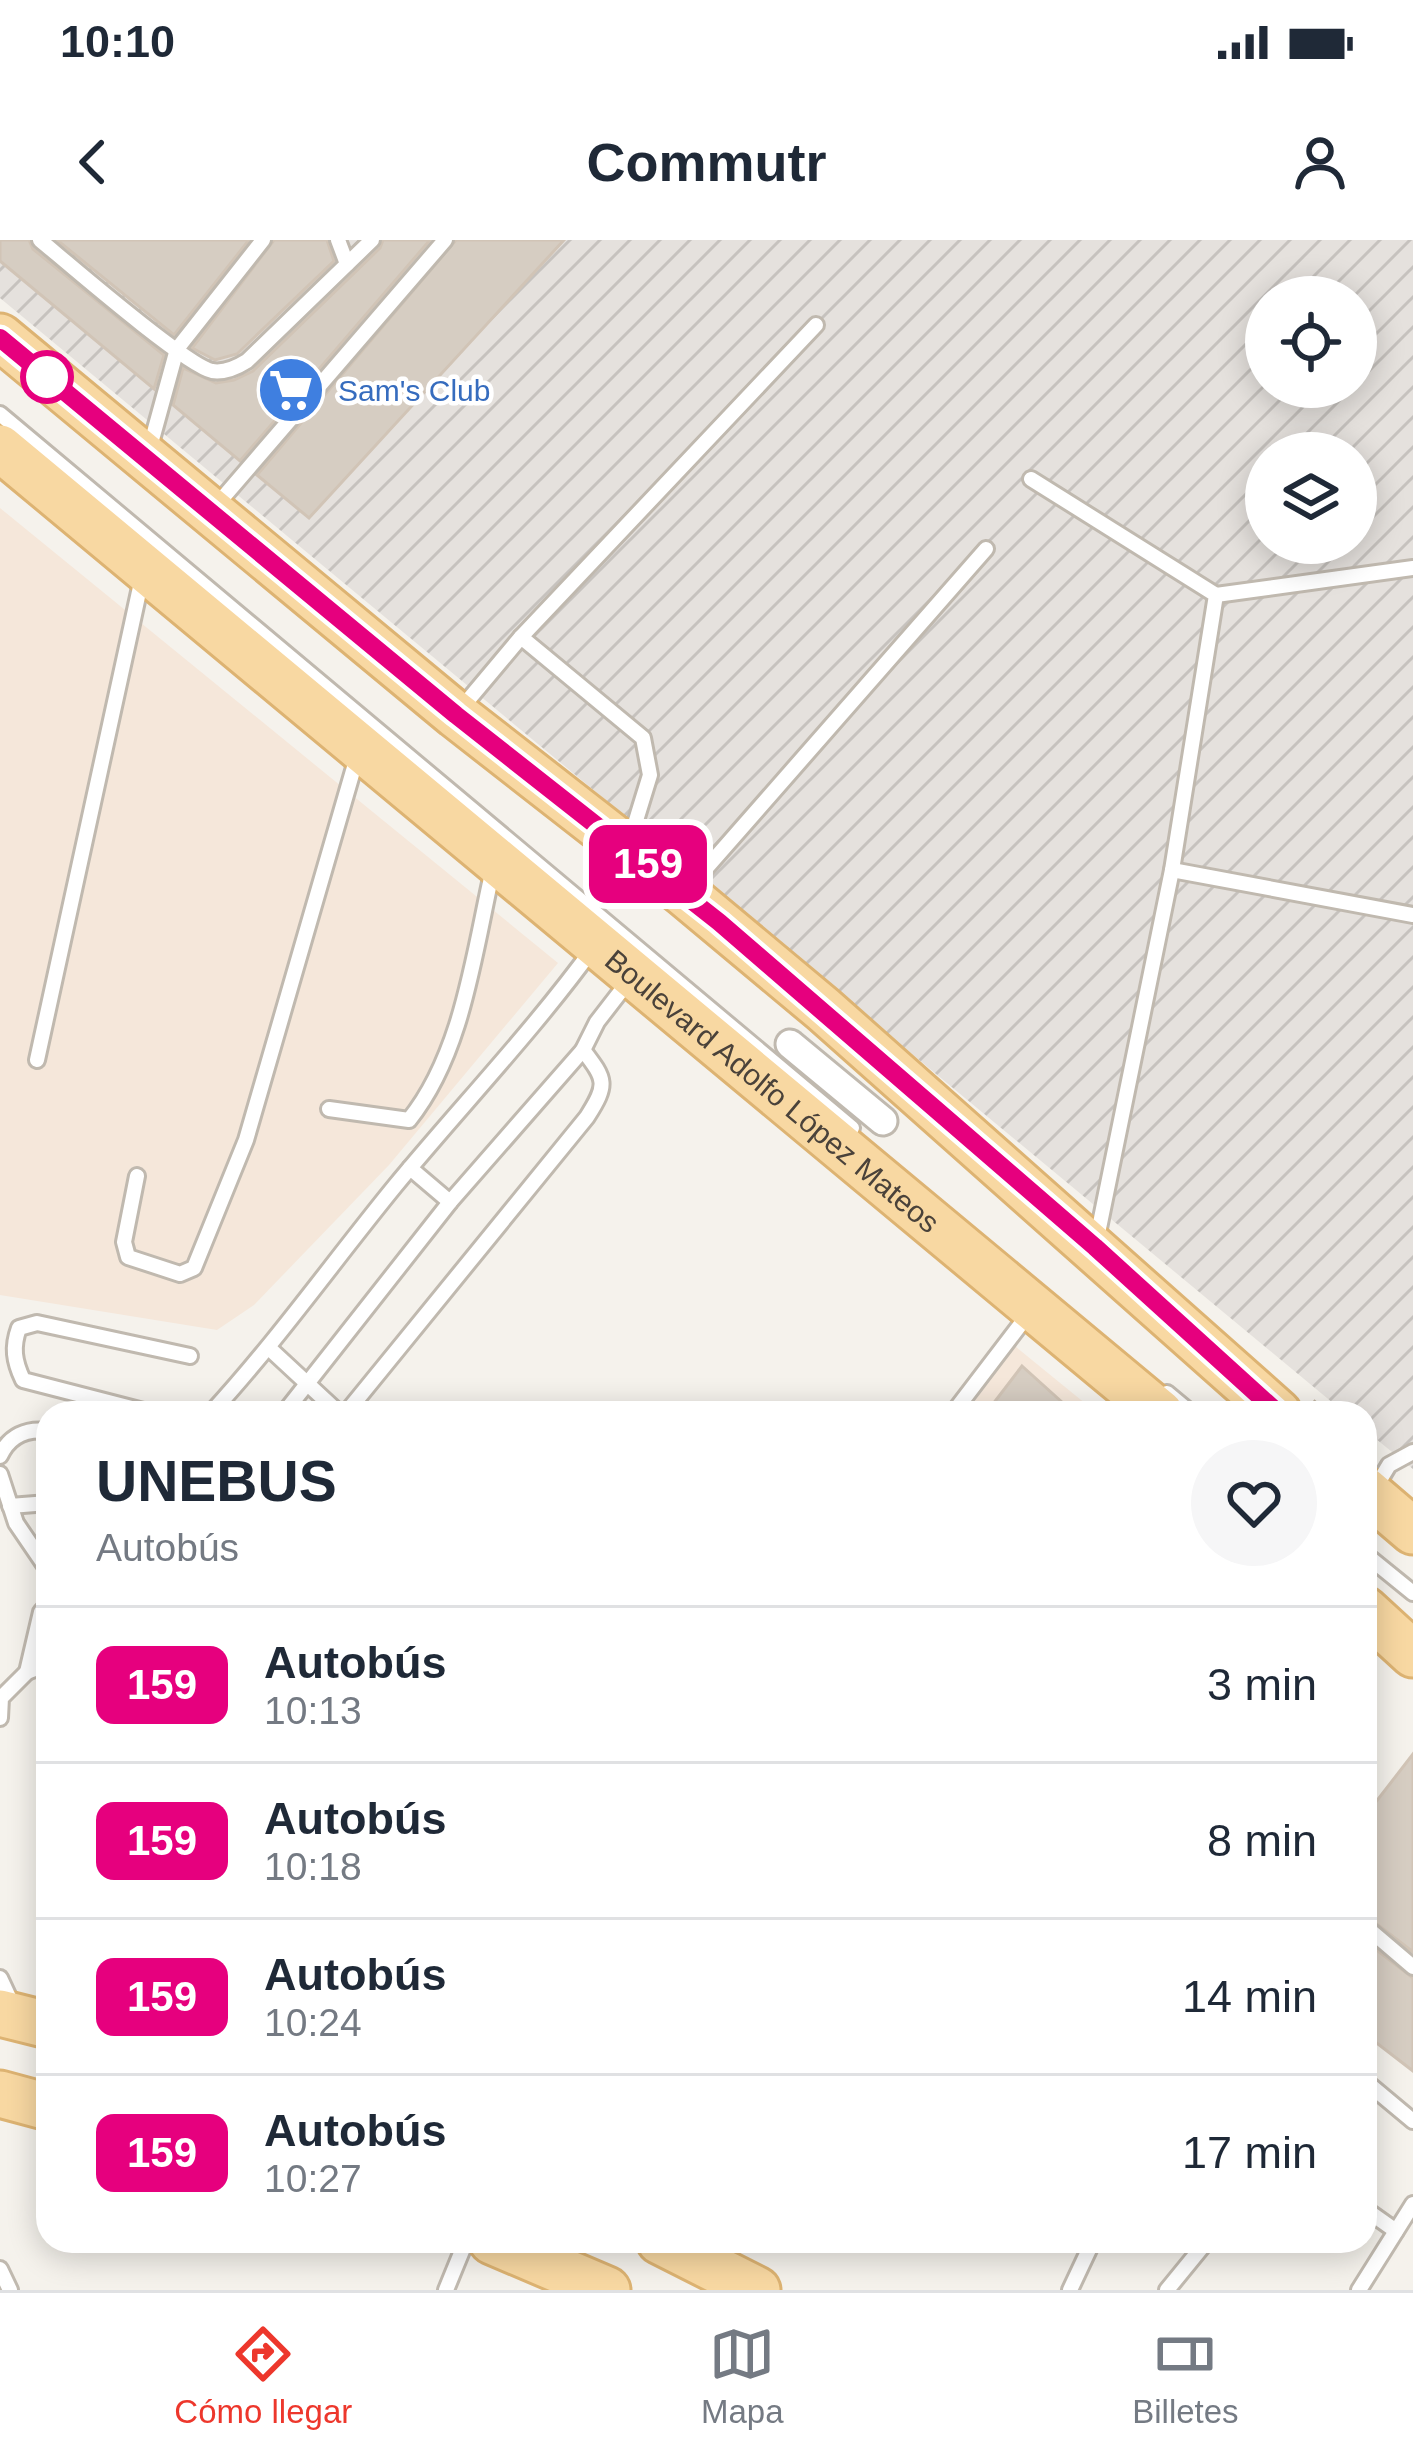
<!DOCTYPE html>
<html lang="es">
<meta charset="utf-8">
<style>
:root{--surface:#fff;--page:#f6f6f7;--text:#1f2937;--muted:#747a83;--line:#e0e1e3;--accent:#ed372c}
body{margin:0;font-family:Helvetica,sans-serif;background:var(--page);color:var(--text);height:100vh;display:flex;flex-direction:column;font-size:45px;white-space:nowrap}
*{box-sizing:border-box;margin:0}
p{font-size:39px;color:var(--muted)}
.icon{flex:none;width:66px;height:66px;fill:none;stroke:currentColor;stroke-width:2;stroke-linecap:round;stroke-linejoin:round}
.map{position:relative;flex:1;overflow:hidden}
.panel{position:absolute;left:36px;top:1161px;width:1341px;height:852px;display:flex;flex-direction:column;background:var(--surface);border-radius:36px;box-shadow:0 6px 30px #0003}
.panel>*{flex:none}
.badge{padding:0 24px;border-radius:18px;font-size:42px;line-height:78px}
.tools{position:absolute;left:1245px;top:36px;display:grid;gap:24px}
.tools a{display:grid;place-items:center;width:132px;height:132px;border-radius:50%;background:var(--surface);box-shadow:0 6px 30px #0003;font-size:60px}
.map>.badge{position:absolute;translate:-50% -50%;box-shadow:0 0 0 6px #fff}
.round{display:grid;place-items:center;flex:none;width:126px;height:126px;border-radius:63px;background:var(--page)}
.head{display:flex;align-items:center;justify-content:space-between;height:204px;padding:0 60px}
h1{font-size:57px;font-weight:600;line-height:90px}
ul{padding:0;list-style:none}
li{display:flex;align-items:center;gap:36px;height:156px;padding:0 60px;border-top:3px solid var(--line)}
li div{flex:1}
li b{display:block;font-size:45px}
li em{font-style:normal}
li .badge{min-width:132px;font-weight:700;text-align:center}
.status{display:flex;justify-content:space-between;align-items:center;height:84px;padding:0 60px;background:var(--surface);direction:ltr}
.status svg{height:33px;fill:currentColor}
header{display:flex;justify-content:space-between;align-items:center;height:156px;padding:0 60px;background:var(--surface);font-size:54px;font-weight:600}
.dock{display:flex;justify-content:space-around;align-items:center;height:168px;border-top:3px solid var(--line);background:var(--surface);font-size:33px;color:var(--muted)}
.dock a{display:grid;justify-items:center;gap:6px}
.dock .current{color:var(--accent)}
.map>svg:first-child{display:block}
</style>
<div class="status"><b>10:10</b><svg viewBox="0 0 49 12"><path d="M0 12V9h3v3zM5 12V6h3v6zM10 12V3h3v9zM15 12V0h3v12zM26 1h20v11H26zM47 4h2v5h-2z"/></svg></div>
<header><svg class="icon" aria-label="back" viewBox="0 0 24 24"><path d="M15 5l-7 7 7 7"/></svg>Commutr<svg class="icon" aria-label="person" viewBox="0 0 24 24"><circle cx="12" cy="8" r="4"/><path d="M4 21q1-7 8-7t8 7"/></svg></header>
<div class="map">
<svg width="1413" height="2050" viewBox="0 0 1413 2050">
<defs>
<pattern id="industrial-furrows" width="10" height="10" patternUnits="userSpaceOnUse" patternTransform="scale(3)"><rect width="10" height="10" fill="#e5e1dd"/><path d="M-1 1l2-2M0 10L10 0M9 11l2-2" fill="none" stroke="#c6c2be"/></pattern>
</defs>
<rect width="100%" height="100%" fill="#f5f2ec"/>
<g fill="#f5e7da">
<polygon points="0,268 558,723 389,925 254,1065 217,1090 0,1055"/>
<polygon points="1005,1098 1097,1173 943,1173"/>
</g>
<path fill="url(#industrial-furrows)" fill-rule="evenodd" d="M 0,0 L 1413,0 L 1413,1229 L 1365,1190 L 1365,1173 L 1345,1173 L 0,58 ZM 1266,57 L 1356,57 L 1356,147 L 1266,147 ZM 1266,213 L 1356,213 L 1356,303 L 1266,303 Z"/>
<g fill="#d6cdc2" stroke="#d1c4b6" stroke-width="3">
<polygon points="0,0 29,0 33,9 164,115 154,149 0,21"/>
<polygon points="57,0 249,0 174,95"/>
<polygon points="274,0 327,0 334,21 237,114 215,120 192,108"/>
<polygon points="383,0 430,0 240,221 173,165 183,128 216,143 234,140 253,131 380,8"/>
<polygon points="456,0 564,0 309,278 257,235"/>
<polygon points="1022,1126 1074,1173 986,1173"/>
<polygon points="1413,1514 1413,1712 1365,1675 1365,1576"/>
<polygon points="1365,1701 1413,1738 1413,1831 1365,1794"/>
</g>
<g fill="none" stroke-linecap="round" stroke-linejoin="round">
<g stroke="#c0b9af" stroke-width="20">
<g id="lane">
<path d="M 40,0 C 69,24 185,125 212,131 C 225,133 236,128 247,121 L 372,0"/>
<polyline points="338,0 347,24"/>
<polyline points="0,174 852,888"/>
<polyline points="150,207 177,109 263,0"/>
<polyline points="1031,239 1216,355 1172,630 1096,1003"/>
<polyline points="214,268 445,0"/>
<polyline points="1216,355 1413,328"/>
<polyline points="521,397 643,498 650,535 630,600"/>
<polyline points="459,471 521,397 816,85"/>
<polyline points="1172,630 1413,675"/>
<polyline points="688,649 986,309"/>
<polyline points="37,820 142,338"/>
<path d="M 329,869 L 409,880 C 463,813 474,712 493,629"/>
<polyline points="410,928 450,962"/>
<polyline points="137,936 124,1002 128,1017 180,1034 194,1028 246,900 357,517"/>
<polyline points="270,1109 339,1173"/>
<polyline points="1167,1153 1191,1173"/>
<path d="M 151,1173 L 23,1140 C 14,1121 12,1107 19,1088 L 37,1083 L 190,1116"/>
<path d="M 211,1173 C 277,1101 333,1022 395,946 C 461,866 533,791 594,707"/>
<polyline points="284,1173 450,962 583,810 597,782 631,738"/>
<path d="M 346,1173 L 587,877 C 608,844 606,840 583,810"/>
<polyline points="953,1173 1030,1072"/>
<path d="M 0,1216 C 9,1196 26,1188 48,1191"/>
<polyline points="0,1234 16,1283 48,1330"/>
<polyline points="1377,1245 1389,1225 1413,1212"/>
<polyline points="10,1266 48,1263"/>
<polyline points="1365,1314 1413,1353"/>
<polyline points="27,1432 41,1372 48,1364"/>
<polyline points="0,1478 1,1458 27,1432 48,1424"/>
<polyline points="1365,1686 1413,1727"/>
<polyline points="0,1738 14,1768"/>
<polyline points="1365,1841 1413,1881"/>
<polyline points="1365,1969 1396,1991"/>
<polyline points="0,2029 10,2050"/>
<polyline points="446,2050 466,2001"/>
<polyline points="1070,2050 1093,2001"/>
<polyline points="1167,2050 1207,2001"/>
<polyline points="1359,2050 1413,1964"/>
</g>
</g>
<g stroke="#c0b9af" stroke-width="33">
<polyline id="street" points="790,804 883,881"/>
</g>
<g stroke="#ddb372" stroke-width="51">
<g id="primary">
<polyline points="0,97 456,475 684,653 823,769 1278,1173"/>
<path id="s1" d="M 0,208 L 1160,1173"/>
<polyline points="1365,1250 1413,1291"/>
<polyline points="1365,1370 1413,1414"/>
<polyline points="0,1773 48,1785"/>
<polyline points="0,1854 48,1867"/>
<polyline points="492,2001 607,2050"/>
<polyline points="660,2001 757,2050"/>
</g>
</g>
<polyline stroke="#c1b3a1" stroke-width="4.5" stroke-dasharray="6 6" stroke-linecap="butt" points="1313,1161 1327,1173"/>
<use href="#lane" stroke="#fff" stroke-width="14"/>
<use href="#street" stroke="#fff" stroke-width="27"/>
<use href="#primary" stroke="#f8d8a2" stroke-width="45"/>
</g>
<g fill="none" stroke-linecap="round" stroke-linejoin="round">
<g stroke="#fff" stroke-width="27">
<polyline id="line" points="0,98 456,475 719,682 1095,1007 1278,1173"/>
</g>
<use href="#line" stroke="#e6007e" stroke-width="18"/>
</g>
<defs>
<g id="supermarket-disc" transform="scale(3.45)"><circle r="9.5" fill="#3f7fe0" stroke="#fff"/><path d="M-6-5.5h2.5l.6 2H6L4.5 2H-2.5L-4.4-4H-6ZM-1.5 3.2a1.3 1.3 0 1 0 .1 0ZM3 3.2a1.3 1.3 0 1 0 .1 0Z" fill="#fff"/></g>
</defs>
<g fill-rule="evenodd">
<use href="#supermarket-disc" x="291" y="150"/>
</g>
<circle fill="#fff" stroke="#e6007e" stroke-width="6" cx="47" cy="137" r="24"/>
<g text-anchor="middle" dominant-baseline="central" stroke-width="9" stroke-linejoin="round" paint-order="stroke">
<g font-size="30" fill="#366cbe" stroke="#fff" text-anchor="start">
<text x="338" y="150">Sam's Club</text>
</g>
<g font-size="30" fill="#4a423a" stroke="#fff">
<text stroke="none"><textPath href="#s1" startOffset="1005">Boulevard Adolfo López Mateos</textPath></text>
</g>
</g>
</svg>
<div class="tools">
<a><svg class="icon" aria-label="locate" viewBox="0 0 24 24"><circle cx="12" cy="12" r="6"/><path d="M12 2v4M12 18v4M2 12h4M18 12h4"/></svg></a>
<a><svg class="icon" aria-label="layers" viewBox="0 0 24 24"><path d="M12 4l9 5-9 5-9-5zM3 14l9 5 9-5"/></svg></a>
</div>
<b class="badge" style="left:648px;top:624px;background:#e6007e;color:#fff">159</b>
<section class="panel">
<div class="head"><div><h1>UNEBUS</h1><p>Autobús</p></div><a class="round"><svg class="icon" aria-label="heart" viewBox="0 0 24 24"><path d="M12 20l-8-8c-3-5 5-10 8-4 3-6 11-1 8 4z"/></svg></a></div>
<ul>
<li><span class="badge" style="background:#e6007e;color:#fff">159</span><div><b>Autobús</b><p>10:13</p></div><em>3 min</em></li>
<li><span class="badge" style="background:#e6007e;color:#fff">159</span><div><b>Autobús</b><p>10:18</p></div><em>8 min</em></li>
<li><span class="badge" style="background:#e6007e;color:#fff">159</span><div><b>Autobús</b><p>10:24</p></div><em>14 min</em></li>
<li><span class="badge" style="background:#e6007e;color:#fff">159</span><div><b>Autobús</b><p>10:27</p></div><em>17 min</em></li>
</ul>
</section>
</div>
<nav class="dock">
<a class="current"><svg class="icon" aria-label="directions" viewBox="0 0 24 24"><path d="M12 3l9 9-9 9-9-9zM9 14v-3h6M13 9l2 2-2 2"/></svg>Cómo llegar</a>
<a><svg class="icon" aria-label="map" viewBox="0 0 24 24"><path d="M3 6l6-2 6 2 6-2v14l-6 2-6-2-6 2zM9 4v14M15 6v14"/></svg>Mapa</a>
<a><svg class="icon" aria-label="tickets" viewBox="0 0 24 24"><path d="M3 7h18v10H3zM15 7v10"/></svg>Billetes</a>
</nav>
